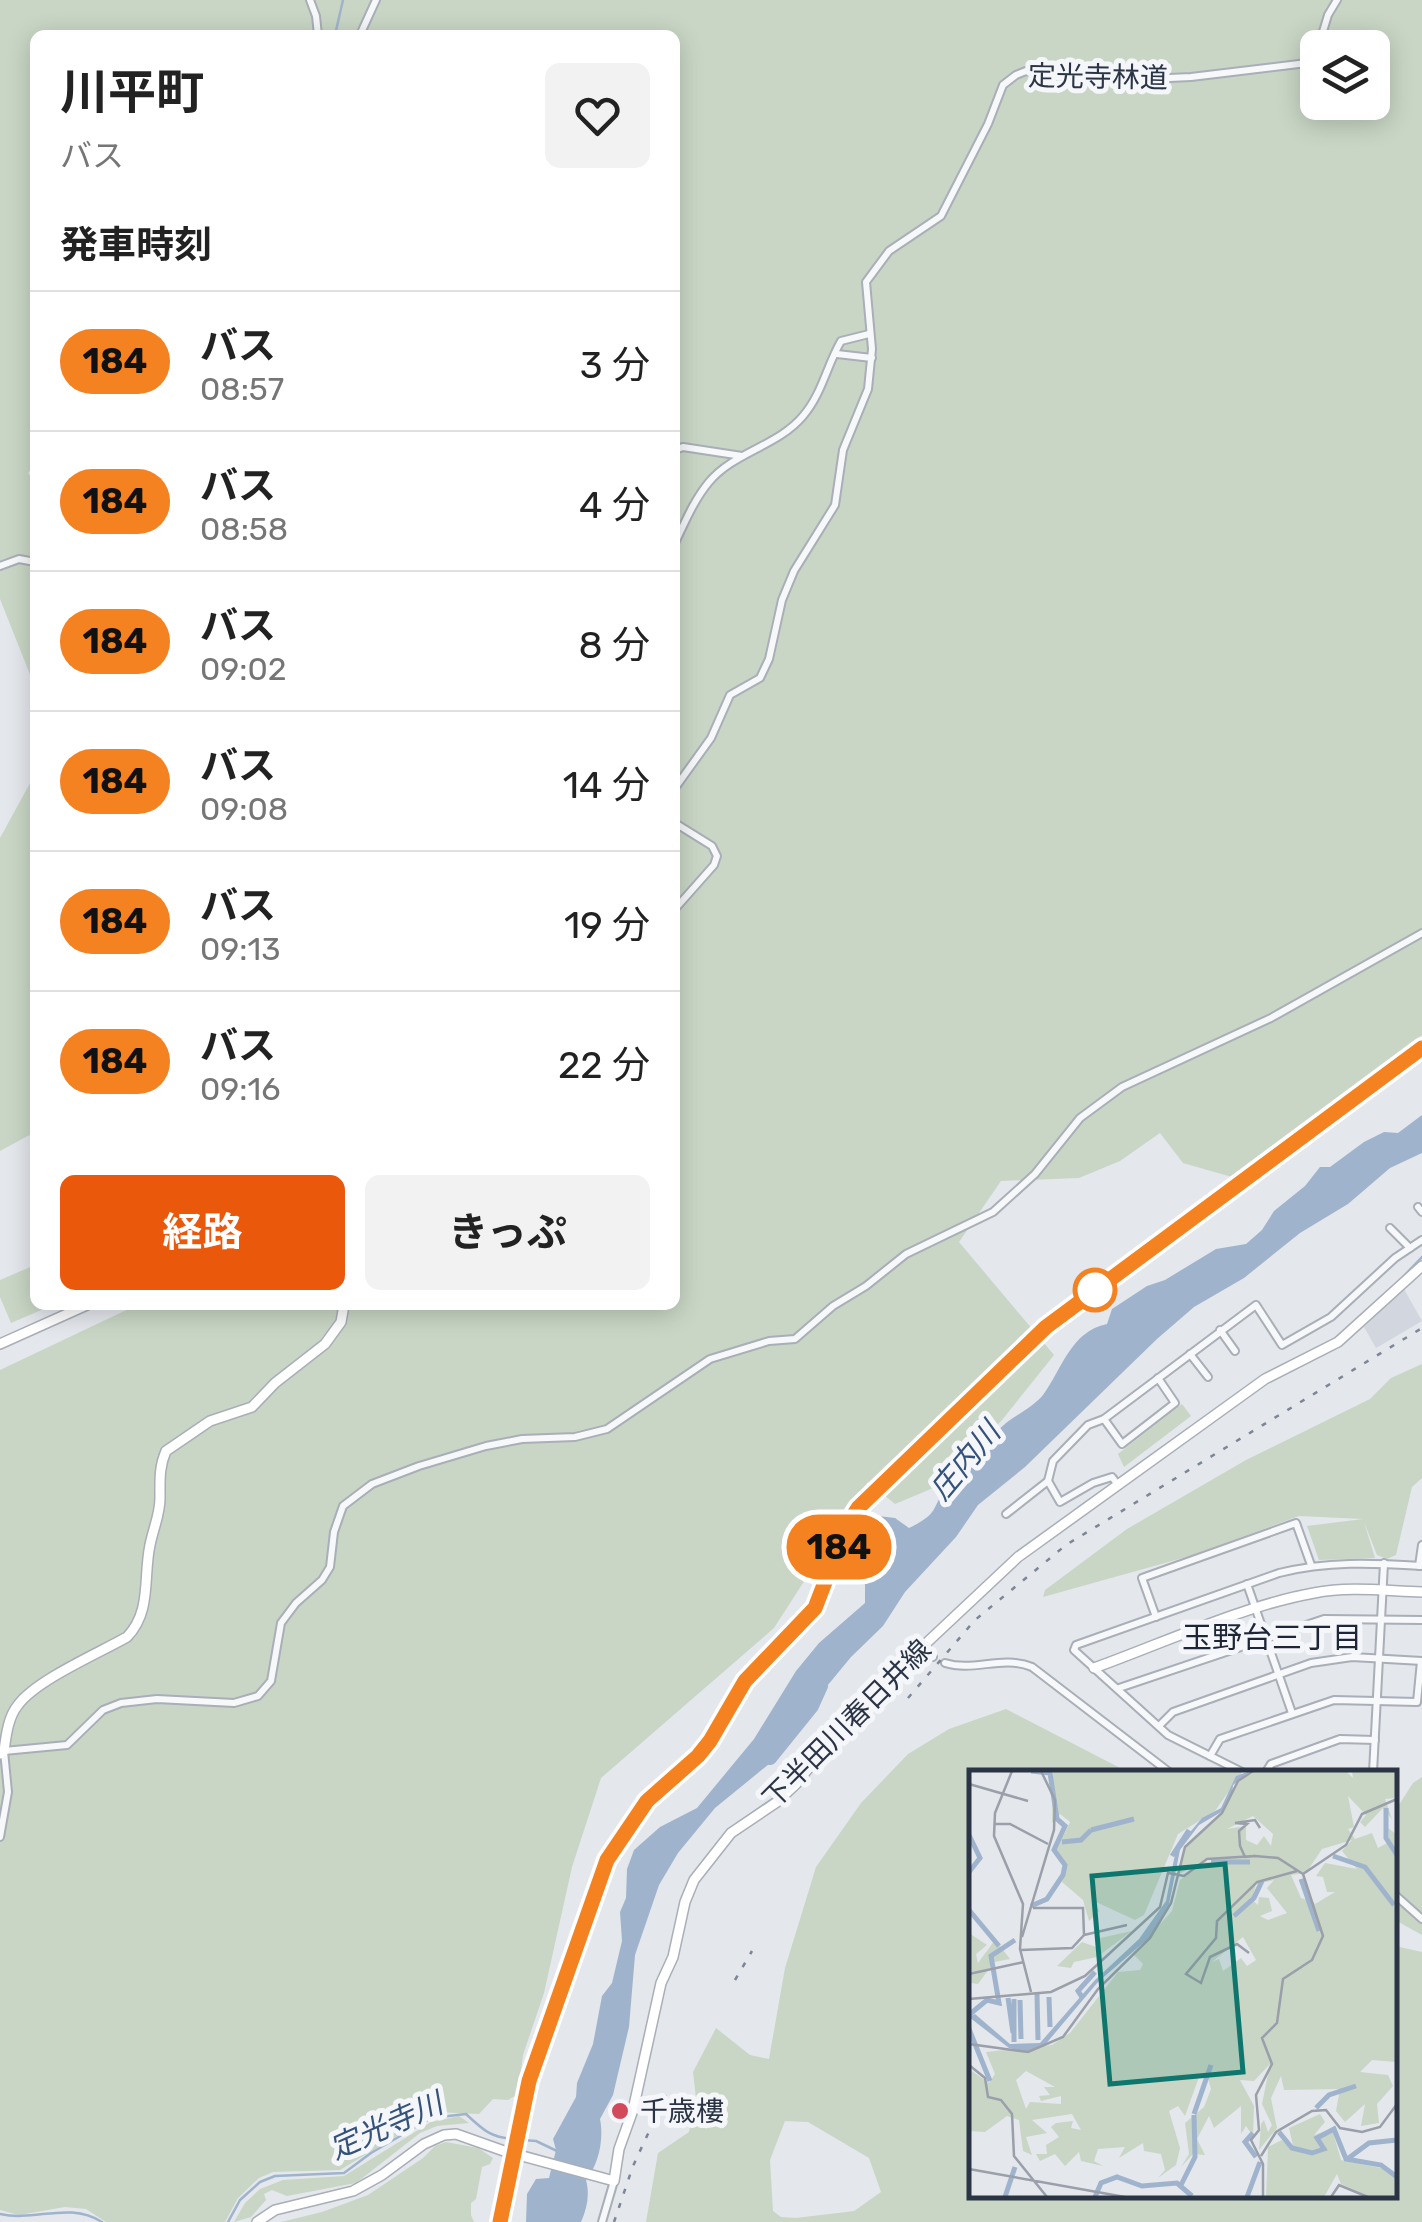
<!DOCTYPE html>
<html lang="ja">
<meta charset="utf-8">
<style>
:root{--surface:#fff;--page:#f2f2f2;--text:#222;--muted:#767676;--line:#e0e0e0;--accent:#ea580c}
body{margin:0;font-family:Rubik,"Noto Sans JP",sans-serif;background:var(--page);color:var(--text);height:100vh;display:flex;flex-direction:column;font-size:38px;white-space:nowrap}
*{box-sizing:border-box;margin:0}
p{font-size:32px;color:var(--muted)}
.icon{flex:none;width:55px;height:55px;fill:none;stroke:currentColor;stroke-width:2;stroke-linecap:round;stroke-linejoin:round}
.map{position:relative;flex:1;overflow:hidden}
.panel{position:absolute;left:30px;top:30px;width:650px;height:1280px;display:flex;flex-direction:column;background:var(--surface);border-radius:15px;box-shadow:0 5px 25px #0003}
.panel>*{flex:none}
.badge{padding:0 20px;border-radius:32px;font-size:35px;line-height:65px}
.controls{position:absolute;left:1300px;top:30px;display:grid;gap:20px}
.controls a{display:grid;place-items:center;width:90px;height:90px;border-radius:15px;background:var(--surface);box-shadow:0 5px 25px #0003;font-size:50px}
.map>.badge{position:absolute;translate:-50% -50%;box-shadow:0 0 0 5px #fff}
h2{padding:0 30px;font-size:38px;line-height:90px}
.round{display:grid;place-items:center;flex:none;width:105px;height:105px;border-radius:15px;background:var(--page)}
.overview{display:flex;align-items:center;justify-content:space-between;height:170px;padding:0 30px}
h1{font-size:48px;font-weight:700;line-height:75px}
.primary-button{display:flex;gap:20px;margin-top:auto;padding:20px 30px}
.primary-button a{flex:1;height:115px;border-radius:15px;background:var(--accent);color:#fff;font-size:40px;font-weight:700;line-height:115px;text-align:center}
.primary-button a+a{background:var(--page);color:var(--text)}
ul{padding:0;list-style:none}
li{display:flex;align-items:center;gap:30px;height:140px;padding:0 30px;border-top:2px solid var(--line)}
li div{flex:1}
li b{display:block;font-size:38px}
li em{font-style:normal}
li .badge{min-width:110px;font-weight:700;text-align:center}
.map>svg:first-child{display:block}
</style>
<div class="map">
<svg width="1422" height="2222" viewBox="0 0 1422 2222">
<rect width="100%" height="100%" fill="#e4e7ec"/>
<polygon fill="#d2d6de" points="1404,1289 1422,1321 1376,1348 1364,1327"/>
<g fill="#c9d6c5" fill-rule="evenodd">
<path d="M 0,0 L 1422,0 L 1422,1035 L 1306,1126 L 1232,1177 L 1183,1163 L 1160,1133 L 1120,1161 L 1079,1178 L 1001,1181 L 959,1242 L 1054,1355 L 1002,1420 L 938,1486 L 895,1504 L 868,1482 L 774,1628 L 601,1778 L 572,1867 L 544,1993 L 523,2055 L 518,2094 L 508,2100 L 493,2099 L 479,2114 L 437,2112 L 340,2170 L 273,2172 L 259,2178 L 238,2198 L 225,2222 L 106,2222 L 86,2209 L 65,2207 L 19,2215 L 0,2210 L 0,1370 L 137,1305 L 675,1305 L 675,35 L 35,35 L 35,463 L 28,473 L 35,484 L 35,687 L 0,599 ZM 1318,48 L 1372,48 L 1372,102 L 1318,102 Z"/>
<polygon points="35,774 35,1132 0,1151 0,838"/>
<polygon points="35,1265 35,1305 53,1305 11,1323 0,1297 0,1280"/>
<polygon points="1422,1364 1422,1478 1412,1487 1396,1555 1387,1559 1377,1555 1364,1522 1375,1558 1319,1560 1307,1526 1363,1519 1299,1516 1190,1556 1043,1597 1045,1590 1127,1529 1246,1460 1370,1399 1391,1378"/>
<polygon points="1182,1404 1191,1416 1124,1467 1118,1454"/>
<path d="M 1006,1709 L 1128,1772 L 972,1772 L 972,2194 L 1394,2194 L 1395,1946 L 1422,1952 L 1422,2222 L 646,2222 L 658,2153 L 689,2132 L 696,2098 L 693,2072 L 716,2028 L 750,2055 L 769,2059 L 785,1968 L 816,1867 L 861,1803 L 908,1754 L 949,1729 ZM 785,2121 L 808,2122 L 869,2158 L 881,2192 L 854,2211 L 796,2218 L 781,2217 L 773,2211 L 770,2160 Z"/>
<polygon points="1422,1777 1422,1935 1395,1920 1395,1811 1413,1783"/>
<polygon points="459,2116 469,2123 437,2126 420,2133 356,2183 287,2196 272,2190 264,2194 266,2200 251,2217 234,2222 245,2203 260,2189 283,2180 344,2176 431,2122"/>
<polygon points="446,2142 478,2148 493,2158 490,2164 482,2167 476,2199 471,2203 471,2215 474,2222 281,2222 322,2212 368,2195 423,2158 435,2146"/>
</g>
<path fill="#9fb4cc" d="M 1422,1115 L 1422,1153 L 1390,1168 L 1348,1204 L 1300,1233 L 1244,1278 L 1194,1307 L 1157,1339 L 1025,1467 L 978,1505 L 956,1537 L 905,1592 L 883,1626 L 851,1657 L 790,1731 L 769,1764 L 715,1808 L 678,1853 L 659,1885 L 635,1955 L 629,2027 L 613,2095 L 600,2119 C 604,2139 599,2164 586,2180 C 590,2195 587,2208 581,2222 L 526,2222 L 527,2194 L 536,2179 L 549,2178 L 556,2150 L 553,2139 L 576,2097 L 577,2083 L 593,2044 L 602,1996 L 612,1983 L 622,1941 L 620,1912 L 626,1898 L 627,1869 L 634,1850 L 660,1827 L 697,1808 L 754,1739 L 796,1671 L 819,1643 L 865,1603 L 865,1585 L 854,1542 L 864,1525 L 878,1516 L 895,1518 L 909,1528 C 942,1512 929,1509 949,1485 C 965,1464 986,1440 1006,1423 C 1018,1414 1034,1406 1043,1395 C 1062,1369 1071,1331 1107,1324 L 1112,1309 L 1147,1286 L 1165,1280 L 1216,1249 L 1246,1244 L 1262,1230 L 1274,1211 L 1305,1186 L 1320,1167 L 1330,1167 L 1364,1142 L 1384,1132 L 1398,1133 Z"/>
<g fill="none" stroke-linecap="round" stroke-linejoin="round">
<g stroke="#9fb4cc" stroke-width="2.5">
<polyline points="335,35 343,0"/>
<polyline points="1403,1277 1422,1257"/>
<polyline points="1118,1479 1267,1373"/>
<polyline points="1078,1508 1112,1484"/>
<polyline points="790,1784 804,1767"/>
<polyline points="738,1823 781,1793"/>
<polyline points="682,1898 689,1883"/>
<polyline points="674,1934 679,1911"/>
<polyline points="523,2140 536,2141 557,2151"/>
<path d="M 0,2214 C 36,2222 68,2201 102,2222"/>
<path d="M 228,2222 L 240,2200 L 260,2182 L 275,2176 L 344,2173 L 371,2153 L 431,2118 L 466,2114 C 483,2130 491,2138 515,2139"/>
</g>
<polyline stroke="#9fb4cc" stroke-width="14" points="770,1758 812,1706 821,1686"/>
<g stroke="#a9aeb7" stroke-width="10">
<g id="street">
<polyline points="310,0 316,16 318,35"/>
<polyline points="360,35 376,0"/>
<polyline points="1318,48 1328,15 1337,0"/>
<polyline points="837,354 872,358"/>
<polyline points="675,450 683,447 742,456"/>
<path d="M 675,543 C 685,522 694,500 709,482 C 734,452 778,446 803,416 C 822,394 827,365 841,341 L 869,334"/>
<polyline points="0,566 19,559 35,562"/>
<polyline points="675,788 711,738 730,695 760,678 769,659 782,600 794,571 835,505 843,450 868,389 872,349 866,282 889,251 941,216 988,124 1003,85 1016,75 1026,71 1126,80 1191,77 1307,63 1318,49"/>
<polyline points="675,823 712,846 717,856 714,865 675,909"/>
<polyline points="675,955 675,974"/>
<polyline points="1418,1207 1422,1212"/>
<polyline points="1390,1228 1410,1248"/>
<polyline points="1220,1330 1235,1351"/>
<polyline points="1190,1354 1208,1377"/>
<polyline points="1104,1419 1122,1444 1175,1403 1158,1378"/>
<polyline points="1048,1481 1060,1502 1093,1483 1112,1477 1118,1485"/>
<polyline points="1006,1514 1048,1481 1053,1461 1088,1425 1104,1419 1256,1305 1282,1345 1331,1317 1395,1258 1422,1240"/>
<polyline points="1419,1566 1422,1545"/>
<polyline points="1247,1584 1292,1713"/>
<polyline points="1156,1617 1142,1578 1296,1523 1311,1565"/>
<polyline points="922,1647 933,1657"/>
<path d="M 945,1663 C 974,1672 1002,1655 1032,1667 L 1169,1772"/>
<polyline points="1119,1688 1324,1619 1422,1620"/>
<polyline points="1159,1726 1173,1712 1311,1663 1352,1657 1422,1661"/>
<polyline points="1210,1756 1220,1739 1334,1700 1417,1702 1421,1661"/>
<path d="M 1242,1772 L 1168,1735 L 1074,1650 L 1076,1645 L 1279,1573 C 1327,1561 1372,1563 1422,1566"/>
<polyline points="1266,1772 1271,1764 1340,1739 1375,1740"/>
<polyline points="1373,1772 1384,1563"/>
<polyline points="0,1837 8,1792 4,1751 67,1745 103,1710 121,1703 157,1699 234,1703 258,1696 271,1681 281,1623 296,1603 322,1580 330,1567 334,1532 343,1506 372,1484 419,1466 486,1446 522,1439 575,1437 607,1429 710,1359 769,1341 795,1339 833,1306 866,1286 906,1254 993,1212 1035,1174 1080,1118 1122,1087 1271,1018 1422,933"/>
<polyline points="1394,1894 1422,1919"/>
<polyline points="602,2222 614,2181"/>
</g>
</g>
<g stroke="#a9aeb7" stroke-width="12">
<g id="secondary">
<polyline points="0,1344 87,1305"/>
<path d="M 1094,1668 C 1161,1644 1245,1605 1314,1593 C 1349,1586 1386,1591 1422,1592"/>
<path d="M 0,1754 L 4,1751 C 6,1736 8,1717 18,1705 C 36,1680 99,1653 127,1637 C 152,1611 143,1577 150,1545 C 153,1529 160,1515 160,1498 C 160,1480 159,1467 166,1451 L 210,1421 L 252,1407 L 275,1383 L 325,1344 L 341,1322 L 344,1305"/>
<polyline points="257,2222 275,2210 353,2191 382,2175 424,2144 444,2135 456,2134 504,2151 614,2181 619,2149 633,2110 661,1983 673,1957 685,1902 694,1880 731,1833 777,1802 796,1784 822,1751 903,1665 1018,1557 1265,1379 1338,1342 1422,1266"/>
</g>
</g>
<g stroke="#a3abb8" stroke-width="12">
<polyline id="primary" points="501,2222 529,2081 607,1860 647,1801 699,1756 710,1741 732,1698 745,1681 815,1608 847,1525 858,1508 1046,1327 1422,1048"/>
</g>
<use href="#street" stroke="#f7f8fa" stroke-width="6"/>
<use href="#secondary" stroke="#fff" stroke-width="9"/>
<use href="#primary" stroke="#fff" stroke-width="9"/>
<g stroke="#7d8696" stroke-width="2.5" stroke-dasharray="5 10" stroke-linecap="butt">
<polyline points="908,1698 975,1620 1066,1545 1422,1328"/>
<polyline points="735,1980 752,1951"/>
<polyline points="614,2222 633,2166 666,2095"/>
</g>
</g>
<g fill="none" stroke-linecap="round" stroke-linejoin="round">
<g stroke="#fff" stroke-width="22">
<polyline id="line" points="500,2222 529,2081 607,1860 647,1801 698,1756 710,1741 745,1681 815,1608 847,1525 858,1508 1046,1327 1422,1048"/>
</g>
<use href="#line" stroke="#f58220" stroke-width="15"/>
</g>
<circle fill="#fff" stroke="#f58220" stroke-width="5" cx="1095" cy="1290" r="20"/>
<circle fill="#d1495b" stroke="#f4f6f9" stroke-width="4" cx="620" cy="2111" r="10"/>
<g text-anchor="middle" dominant-baseline="central" stroke-width="10" stroke-linejoin="round" paint-order="stroke">
<g font-size="28" fill="#2b3445" stroke="#f4f6f9">
<text transform="translate(1098 77) rotate(1)">定光寺林道</text>
<text transform="translate(847 1724) rotate(-45)">下半田川春日井線</text>
</g>
<g font-size="28" fill="#2b3445" stroke="#f4f6f9" text-anchor="start">
<text x="640" y="2111">千歳樓</text>
</g>
<g font-size="30" font-style="italic" fill="#34527a" stroke="#f4f6f9">
<text transform="translate(965 1461) rotate(-50)">庄内川</text>
<text transform="translate(386 2126) rotate(-24)">定光寺川</text>
</g>
<g font-size="30" fill="#1d2536" stroke="#f4f6f9">
<text x="1272" y="1638">玉野台三丁目</text>
</g>
</g>
<g transform="translate(969 1770)">
<rect width="428" height="428" fill="#e4e7ec"/>
<path d="M 84,1 L 274,1 L 246,41 L 209,64 L 175,145 L 166,150 L 125,131 L 130,141 L 120,151 L 114,130 L 93,112 L 97,97 L 87,81 L 101,52 L 91,44 L 83,53 ZM 285,1 L 377,1 L 384,8 L 383,1 L 427,1 L 427,28 L 416,29 L 423,49 L 414,38 L 396,57 L 391,52 L 397,45 L 379,26 L 385,57 L 379,59 L 386,69 L 403,63 L 409,78 L 420,72 L 419,58 L 427,64 L 427,292 L 403,290 L 391,302 L 419,305 L 424,316 L 408,334 L 410,353 L 392,356 L 396,334 L 376,352 L 367,341 L 371,319 L 315,320 L 312,306 L 302,328 L 308,358 L 290,380 L 292,354 L 295,350 L 299,362 L 303,355 L 293,334 L 301,294 L 285,311 L 271,310 L 285,336 L 284,366 L 277,356 L 272,364 L 272,336 L 245,358 L 240,346 L 228,369 L 236,385 L 224,384 L 212,397 L 220,384 L 216,353 L 235,337 L 242,319 L 239,308 L 230,307 L 216,346 L 209,336 L 200,341 L 211,378 L 207,395 L 189,408 L 196,400 L 192,384 L 175,381 L 174,373 L 150,388 L 156,377 L 129,379 L 125,391 L 134,396 L 112,391 L 110,382 L 96,396 L 86,384 L 71,391 L 67,384 L 78,384 L 77,375 L 90,367 L 82,357 L 87,353 L 104,351 L 102,358 L 112,360 L 103,344 L 63,350 L 78,363 L 57,367 L 63,385 L 54,381 L 50,350 L 38,346 L 16,362 L 0,361 L 0,299 L 20,313 L 26,304 L 17,282 L 83,275 L 101,263 L 149,202 L 171,200 L 174,194 L 164,184 L 203,141 L 211,110 L 236,92 L 253,93 L 241,88 L 210,104 L 218,74 L 254,43 L 268,13 ZM 284,46 L 304,64 L 302,76 L 295,66 L 288,75 L 277,70 L 277,56 L 258,59 ZM 383,70 L 373,81 L 388,99 L 356,93 L 347,106 L 354,107 L 358,122 L 366,122 L 346,134 L 337,122 L 338,130 L 332,128 L 322,105 L 337,103 L 353,79 ZM 305,110 L 298,118 L 318,143 L 299,150 L 291,146 L 303,141 L 300,128 L 290,127 L 289,135 L 283,130 L 287,114 ZM 274,167 L 287,190 L 278,196 L 272,188 L 254,201 L 250,189 L 243,192 ZM 57,301 L 86,317 L 75,317 L 81,325 L 70,326 L 72,331 L 92,326 L 92,334 L 61,332 L 57,339 L 47,310 ZM 163,161 L 128,187 L 105,192 L 102,198 L 88,196 L 113,172 L 127,177 L 131,168 ZM 0,163 L 18,175 L 7,184 L 9,193 L 26,170 L 41,189 L 25,192 L 9,214 L 2,213 ZM 351,344 L 356,352 L 345,365 L 363,359 L 372,390 L 416,399 L 427,408 L 427,426 L 401,427 L 372,414 L 368,404 L 355,427 L 297,427 L 299,377 L 313,370 L 325,380 L 320,358 Z" fill="#c9d6c5" fill-rule="evenodd"/>
<path d="M 281,1 L 264,15 L 263,25 L 254,41 L 230,55 L 211,80 L 200,134 L 181,167 L 129,212 L 75,276 L 56,282 L 40,278 L 0,247 L 6,244 L 41,274 L 71,273 L 126,210 L 170,169 L 197,131 L 207,79 L 233,48 L 252,38 L 267,6 Z" fill="#9fb4cc"/>
<path fill="none" stroke="#9fb4cc" stroke-width="5" d="M 62,1 L 81,3 L 88,49 L 96,56 L 85,80 L 96,95 L 94,105 L 78,129 L 62,136M 417,38 L 417,68 L 428,85M 122,60 L 165,49M 0,65 L 11,88 L 0,102M 93,72 L 112,70 L 122,60M 203,86 L 220,60M 364,86 L 396,97 L 425,135M 242,92 L 281,92M 332,109 L 350,161M 0,140 L 30,176M 265,146 L 285,128 L 293,111M 68,224 L 69,270M 80,227 L 81,257M 113,227 L 109,221 L 126,202M 39,228 L 44,263M 45,229 L 45,272M 51,230 L 52,269M 1,244 L 18,230 L 30,233 L 22,186 L 46,170M 0,259 L 21,311M 347,338 L 360,325 L 387,316M 225,344 L 242,295M 310,362 L 323,378 L 343,383 L 355,379 L 348,368 L 365,359 L 377,389 L 412,395 L 428,407M 284,363 L 276,372 L 287,387M 377,390 L 400,373 L 428,370M 212,415 L 226,387 L 225,345M 36,427 L 46,397M 126,427 L 132,413 L 148,407 L 173,416 L 208,413 L 223,426M 278,427 L 291,392"/>
<path fill="none" stroke="#9a9fa9" stroke-width="2.5" d="M 43,1 L 26,43 L 25,66 L 54,134 L 51,179 L 62,222M 0,14 L 59,31M 25,54 L 41,54 L 79,74M 286,86 L 276,87 L 271,76 L 270,61 L 278,54 L 266,53 L 286,50 L 291,58M 334,104 L 377,75 L 393,44 L 428,29M 115,165 L 158,155M 53,167 L 85,60 L 86,30 L 72,1M 52,180 L 103,178 L 115,165 L 114,138 L 64,138M 280,183 L 268,174 L 241,187 L 232,213 L 217,204 L 247,168 L 248,151 L 288,112 L 328,101M 0,204 L 55,192M 0,229 L 82,222 L 116,206 L 191,137 L 199,103 L 215,106 L 238,89 L 286,86 L 309,88 L 334,104M 0,274 L 59,282 L 94,267 L 129,219 L 181,168 L 202,133 L 216,77 L 253,43 L 269,11 L 284,1M 0,295 L 16,308 L 19,327 L 32,330 L 43,344 L 45,386 L 78,427M 292,386 L 307,362 L 343,341 L 357,340 L 371,358 L 393,362 L 411,357 L 428,334M 0,399 L 156,427M 294,427 L 294,394 L 282,370 L 290,360 L 287,325 L 303,294 L 293,268 L 308,253 L 314,209 L 343,190 L 354,166 L 334,104M 362,427 L 370,415 L 399,427"/>
<path fill="#0f766e" fill-opacity="0.15" stroke="#0f766e" stroke-width="5" d="M 256,94 L 274,302 L 141,314 L 123,106 Z"/>
<rect width="428" height="428" fill="none" stroke="#2b3445" stroke-width="5"/>
</g>
</svg>
<div class="controls">
<a><svg class="icon" aria-label="layers" viewBox="0 0 24 24"><path d="M12 4l9 5-9 5-9-5zM3 14l9 5 9-5"/></svg></a>
</div>
<b class="badge" style="left:839px;top:1547px;background:#f58220;color:#111">184</b>
<section class="panel">
<div class="overview"><div><h1>川平町</h1><p>バス</p></div><a class="round"><svg class="icon" aria-label="heart" viewBox="0 0 24 24"><path d="M12 20l-8-8c-3-5 5-10 8-4 3-6 11-1 8 4z"/></svg></a></div>
<h2>発車時刻</h2>
<ul>
<li><span class="badge" style="background:#f58220;color:#111">184</span><div><b>バス</b><p>08:57</p></div><em>3 分</em></li>
<li><span class="badge" style="background:#f58220;color:#111">184</span><div><b>バス</b><p>08:58</p></div><em>4 分</em></li>
<li><span class="badge" style="background:#f58220;color:#111">184</span><div><b>バス</b><p>09:02</p></div><em>8 分</em></li>
<li><span class="badge" style="background:#f58220;color:#111">184</span><div><b>バス</b><p>09:08</p></div><em>14 分</em></li>
<li><span class="badge" style="background:#f58220;color:#111">184</span><div><b>バス</b><p>09:13</p></div><em>19 分</em></li>
<li><span class="badge" style="background:#f58220;color:#111">184</span><div><b>バス</b><p>09:16</p></div><em>22 分</em></li>
</ul>
<div class="primary-button"><a>経路</a><a>きっぷ</a></div>
</section>
</div>
